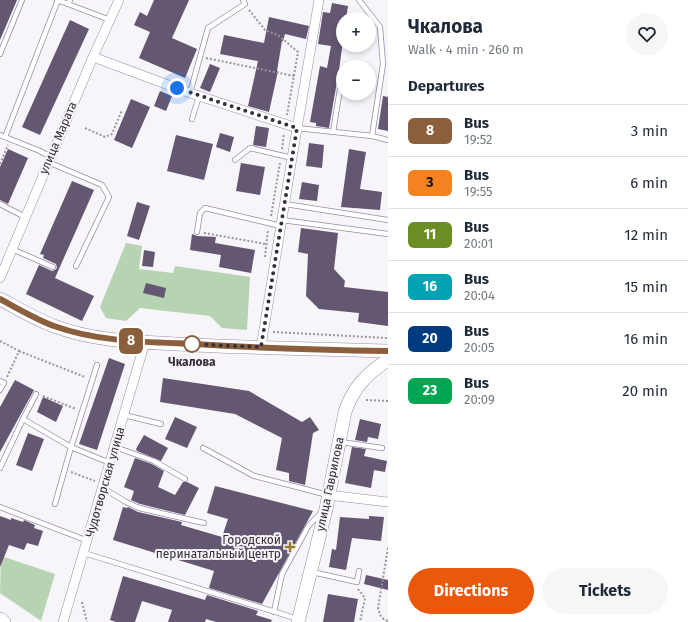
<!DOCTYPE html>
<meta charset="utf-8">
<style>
:root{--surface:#fff;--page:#f6f6f7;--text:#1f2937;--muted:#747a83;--line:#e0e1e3;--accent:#ea580c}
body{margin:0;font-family:"Fira Sans",sans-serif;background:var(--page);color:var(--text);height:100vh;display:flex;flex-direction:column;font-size:15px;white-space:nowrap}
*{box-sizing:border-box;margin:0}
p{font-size:13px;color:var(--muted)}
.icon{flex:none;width:22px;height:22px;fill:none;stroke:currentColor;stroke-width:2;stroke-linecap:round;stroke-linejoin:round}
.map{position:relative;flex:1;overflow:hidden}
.panel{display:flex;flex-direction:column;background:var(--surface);width:300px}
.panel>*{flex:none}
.badge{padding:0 8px;border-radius:6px;font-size:14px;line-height:26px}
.buttons{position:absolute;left:336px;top:12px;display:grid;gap:8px}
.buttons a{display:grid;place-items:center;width:40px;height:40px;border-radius:50%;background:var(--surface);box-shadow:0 2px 6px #0003;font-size:20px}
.you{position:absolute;width:20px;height:20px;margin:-10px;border:3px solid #fff;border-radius:50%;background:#1a73e8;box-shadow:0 0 0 6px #1a73e833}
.map>.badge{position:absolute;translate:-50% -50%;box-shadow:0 0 0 2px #fff}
h2{padding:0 20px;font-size:15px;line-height:36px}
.round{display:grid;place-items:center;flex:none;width:42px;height:42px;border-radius:21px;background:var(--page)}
.headline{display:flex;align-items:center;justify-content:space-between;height:68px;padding:0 20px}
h1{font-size:19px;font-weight:700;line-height:30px}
.primary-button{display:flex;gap:8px;margin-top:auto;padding:8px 20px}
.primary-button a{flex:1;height:46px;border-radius:24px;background:var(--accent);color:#fff;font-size:16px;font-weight:700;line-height:46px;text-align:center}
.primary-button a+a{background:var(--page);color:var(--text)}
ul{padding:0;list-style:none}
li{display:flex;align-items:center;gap:12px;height:52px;padding:0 20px;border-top:1px solid var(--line)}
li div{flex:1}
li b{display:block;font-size:15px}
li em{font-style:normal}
li .badge{min-width:44px;font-weight:700;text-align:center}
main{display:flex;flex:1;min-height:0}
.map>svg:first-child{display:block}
</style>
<main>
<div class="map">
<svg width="388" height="622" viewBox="0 0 388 622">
<rect width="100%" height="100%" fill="#f7f4fa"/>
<g fill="#b6d3b2">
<polygon points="126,243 142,246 139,269 173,273 175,266 250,277 247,330 222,328 210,316 140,308 126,321 106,318 100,307"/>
<polygon points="1,556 55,574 41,621 0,593"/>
</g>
<g fill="#635772">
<polygon points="0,0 17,0 0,40"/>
<polygon points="154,0 189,0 172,38 197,49 185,78 139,58 150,32 134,25 140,12 147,16"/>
<polygon points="332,3 348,6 346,19 343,19 343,41 339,70 329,128 316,126 316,123 310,122 320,66 327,68 331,46 318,44 323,12 330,13"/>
<polygon points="269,17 309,26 306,39 285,34 283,41 282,41 277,71 278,71 269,112 248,106 258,61 220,54 224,35 264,43"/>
<polygon points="70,20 89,29 40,135 22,127"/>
<polygon points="210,64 220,68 210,92 200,88"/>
<polygon points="160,91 172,96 166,111 154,106"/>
<polygon points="383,96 388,97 388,131 378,129"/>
<polygon points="131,99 150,107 132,148 114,140"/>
<polygon points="256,126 269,128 266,147 253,145"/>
<polygon points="220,133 234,137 230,152 216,147"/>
<polygon points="176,135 213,144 204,180 167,171"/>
<polygon points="309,143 324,145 322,168 306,166"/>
<polygon points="8,149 28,158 8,204 0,200 0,167"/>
<polygon points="349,149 366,152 360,189 382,192 380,210 341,207"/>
<polygon points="241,163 265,167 260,195 236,191"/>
<polygon points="72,181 94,190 55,278 94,296 82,321 26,294 39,265 52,271 55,270 57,268 56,264 43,258 44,255 40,254"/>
<polygon points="302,182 319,185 317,201 299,199"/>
<polygon points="137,202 150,206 139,240 127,236"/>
<polygon points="301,228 338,233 334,269 345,281 344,287 388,292 388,326 358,322 359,313 319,309 306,296 308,254 298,252"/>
<polygon points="192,234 197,236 216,237 215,243 255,250 251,273 219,267 221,255 190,250"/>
<polygon points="144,250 155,252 153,267 142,266"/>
<polygon points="146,283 166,288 164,298 143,293"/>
<polygon points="109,358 125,364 97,450 79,444"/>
<polygon points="163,378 249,391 302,422 310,417 319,430 313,433 305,485 289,481 289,473 276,470 282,438 235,414 160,402"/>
<polygon points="15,380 34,390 0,452 0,407"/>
<polygon points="43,397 63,406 56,422 37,412"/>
<polygon points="175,417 197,427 187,448 165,439"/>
<polygon points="360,419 381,424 378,439 368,437 367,442 355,440"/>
<polygon points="28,433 44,439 32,471 16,465"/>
<polygon points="144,435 168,448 161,461 137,451 136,449"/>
<polygon points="352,447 366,449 364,456 387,461 385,472 374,470 371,488 345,483"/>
<polygon points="135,458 152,464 164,471 158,487 175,495 183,482 187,482 199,488 185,515 140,504 131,500 134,491 124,487"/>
<polygon points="215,486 313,511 262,604 209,588 214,571 113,540 123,507 127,508 128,507 138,512 182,522 181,525 222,537 228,519 207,513"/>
<polygon points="0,516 11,520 11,518 23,522 24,520 35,525 34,528 43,531 38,546 27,543 24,550 9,545 0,567"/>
<polygon points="369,516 384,517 381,541 352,538 346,570 329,567 332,549 336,550 340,517 369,519"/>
<polygon points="366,575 388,580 388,590 364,584"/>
<polygon points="123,576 205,600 207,595 258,611 256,615 272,620 271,622 216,622 206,619 205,622 168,622 172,610 142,601 135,622 116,622 110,620"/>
<polygon points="328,594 358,599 354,622 323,622"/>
</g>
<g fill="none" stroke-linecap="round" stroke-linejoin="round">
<g stroke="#988ca9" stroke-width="6">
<g id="lane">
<polyline points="57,0 68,4"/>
<polyline points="70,0 68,4 110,20"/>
<polyline points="359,0 380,27 383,64 372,136"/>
<polyline points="0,54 22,0"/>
<polyline points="190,93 208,28 245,4 243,0"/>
<polyline points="192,119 199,96"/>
<polyline points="297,128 372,136 388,140"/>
<polyline points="333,132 343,71"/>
<polyline points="0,135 40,151 51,157"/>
<polyline points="5,137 58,0"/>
<polyline points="235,160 250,148 292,158"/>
<polyline points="48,162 102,185 109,197 76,266"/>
<polyline points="0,204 25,217"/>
<polyline points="285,204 388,220"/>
<polyline points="282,220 388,234"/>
<polyline points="197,232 200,213 205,208 281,226"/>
<polyline points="12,249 53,267"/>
<polyline points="97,365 71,447 110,463"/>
<polyline points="0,381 4,383 0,390"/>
<polyline points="36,394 23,419 71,447 55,504"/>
<polyline points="124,415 161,424"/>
<polyline points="341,442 382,448"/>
<polyline points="115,447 154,461 185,479"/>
<polyline points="203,448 254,476 328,495"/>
<polyline points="0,468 23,419"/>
<polyline points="103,488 126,502 139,508 204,523"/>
<polyline points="0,507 88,541"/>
<polyline points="84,553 298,619"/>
<polyline points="312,572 357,582 359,571"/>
<polyline points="274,612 282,574 309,525 321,513"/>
</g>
</g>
<g stroke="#988ca9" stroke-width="10">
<g id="street">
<polyline points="93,57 190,93 297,128"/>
<polyline points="0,278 93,57 119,0"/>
<polyline points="261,347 292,158 319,0"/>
<polyline points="328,495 388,502"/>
<polyline points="63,622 145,342"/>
</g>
</g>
<g stroke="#988ca9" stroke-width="14">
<g id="secondary">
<path d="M 0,299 C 17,308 35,319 54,326 C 98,343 148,342 194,345 C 259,348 323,349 388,351"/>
<polyline points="0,619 4,622"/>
<path d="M 298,622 L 326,509 L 345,412 C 353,388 367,373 388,360"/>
</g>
</g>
<g stroke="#99959e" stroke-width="2" stroke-dasharray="2 2" stroke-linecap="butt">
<polyline points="249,10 265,30 278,35 298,52 287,115"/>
<polyline points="206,58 294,76"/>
<polyline points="85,128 105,137 112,134 122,110"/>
<polyline points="282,149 284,133"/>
<polyline points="0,164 8,145"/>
<polyline points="271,216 280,163"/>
<polyline points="204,233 266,244"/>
<polyline points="265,257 268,230"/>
<polyline points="273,332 387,338"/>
<polyline points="0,341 19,351 7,377"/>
<polyline points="19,351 85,377"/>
<polyline points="43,396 76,409"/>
<polyline points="366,400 388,401"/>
<polyline points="71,472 95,481"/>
<path d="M 388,548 L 378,608 C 380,615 381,619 388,621"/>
<polyline points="358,589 365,598 360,622"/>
<polyline points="82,602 87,622"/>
</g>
<use href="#lane" stroke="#fff" stroke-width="4.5"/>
<use href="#street" stroke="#fff" stroke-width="9"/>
<use href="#secondary" stroke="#fff" stroke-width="13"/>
</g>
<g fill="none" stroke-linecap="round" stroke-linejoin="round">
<g stroke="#fff" stroke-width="9">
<path id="line" d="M 0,299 C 17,308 35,319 54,326 C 98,342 148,342 194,344 C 259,348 323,350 388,351"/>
</g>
<use href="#line" stroke="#8b5e3c" stroke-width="6"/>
<polyline stroke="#342f3b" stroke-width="4" stroke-dasharray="0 7.2" points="177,88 297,128 261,347 185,344 192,344"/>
</g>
<circle fill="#fff" stroke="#8b5e3c" stroke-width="2" cx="192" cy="344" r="8"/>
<path fill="#967d25" stroke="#f7f4fa" stroke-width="1.5" d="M288 541h4v4h4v4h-4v4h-4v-4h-4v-4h4z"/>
<g text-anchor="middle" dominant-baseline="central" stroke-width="4" stroke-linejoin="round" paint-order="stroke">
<g font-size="12" fill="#342f3b" stroke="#f7f4fa">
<text transform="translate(58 138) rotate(-67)">улица Марата</text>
<text transform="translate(105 482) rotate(-74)">Чудотворская улица</text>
<text transform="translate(330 484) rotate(-78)">улица Гаврилова</text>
</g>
<g font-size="12" font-weight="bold" fill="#342f3b" stroke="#f7f4fa">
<text x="192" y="362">Чкалова</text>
</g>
<g font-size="12" fill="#342f3b" stroke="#f7f4fa" text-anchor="end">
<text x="281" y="540">Городской<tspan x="281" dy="14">перинатальный центр</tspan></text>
</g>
</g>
</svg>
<div class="buttons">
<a>+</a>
<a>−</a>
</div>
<div class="you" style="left:177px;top:88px"></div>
<b class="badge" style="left:131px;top:341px;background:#8b5e3c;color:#fff">8</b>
</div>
<section class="panel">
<div class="headline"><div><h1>Чкалова</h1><p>Walk · 4 min · 260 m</p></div><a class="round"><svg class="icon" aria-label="heart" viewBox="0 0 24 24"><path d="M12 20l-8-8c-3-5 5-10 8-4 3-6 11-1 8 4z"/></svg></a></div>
<h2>Departures</h2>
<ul>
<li><span class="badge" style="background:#8b5e3c;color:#fff">8</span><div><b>Bus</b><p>19:52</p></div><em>3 min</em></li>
<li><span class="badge" style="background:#f58220;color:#111">3</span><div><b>Bus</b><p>19:55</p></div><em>6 min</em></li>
<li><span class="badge" style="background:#6b8e23;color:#fff">11</span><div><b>Bus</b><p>20:01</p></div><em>12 min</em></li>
<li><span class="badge" style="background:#00a3b4;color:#fff">16</span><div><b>Bus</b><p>20:04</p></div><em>15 min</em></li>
<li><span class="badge" style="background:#003b80;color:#fff">20</span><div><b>Bus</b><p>20:05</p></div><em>16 min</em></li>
<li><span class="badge" style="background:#00a651;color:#fff">23</span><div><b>Bus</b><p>20:09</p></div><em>20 min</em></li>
</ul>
<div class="primary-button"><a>Directions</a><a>Tickets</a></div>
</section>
</main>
